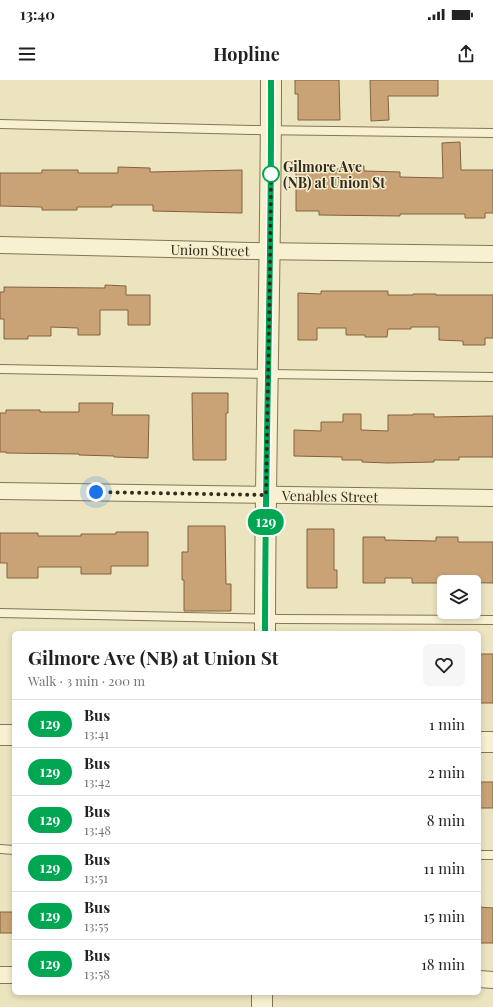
<!DOCTYPE html>
<meta charset="utf-8">
<style>
:root{--surface:#fff;--page:#f6f6f6;--text:#222;--muted:#767676;--line:#e0e0e0}
body{margin:0;font-family:"Playfair Display",serif;background:var(--page);color:var(--text);height:100vh;display:flex;flex-direction:column;font-size:15px;white-space:nowrap}
*{box-sizing:border-box;margin:0}
p{font-size:13px;color:var(--muted)}
.icon{flex:none;width:22px;height:22px;fill:none;stroke:currentColor;stroke-width:2;stroke-linecap:round;stroke-linejoin:round}
.map{position:relative;flex:1;overflow:hidden}
.side{position:absolute;left:12px;top:551px;width:469px;height:364px;display:flex;flex-direction:column;background:var(--surface);border-radius:6px;box-shadow:0 2px 6px #0003}
.side>*{flex:none}
.badge{padding:0 8px;border-radius:13px;font-size:14px;line-height:26px}
.buttons{position:absolute;left:437px;top:495px;display:grid;gap:8px}
.buttons a{display:grid;place-items:center;width:44px;height:44px;border-radius:6px;background:var(--surface);box-shadow:0 2px 6px #0003;font-size:20px}
.you{position:absolute;width:20px;height:20px;margin:-10px;border:3px solid #fff;border-radius:50%;background:#1a73e8;box-shadow:0 0 0 6px #1a73e833}
.map>.badge{position:absolute;translate:-50% -50%;box-shadow:0 0 0 2px #fff}
.round{display:grid;place-items:center;flex:none;width:42px;height:42px;border-radius:6px;background:var(--page)}
.head{display:flex;align-items:center;justify-content:space-between;height:68px;padding:0 16px}
h1{font-size:19px;font-weight:700;line-height:30px}
ul{padding:0;list-style:none}
li{display:flex;align-items:center;gap:12px;height:48px;padding:0 16px;border-top:1px solid var(--line)}
li div{flex:1}
li b{display:block;font-size:15px}
li em{font-style:normal}
li .badge{min-width:44px;font-weight:700;text-align:center}
.status{display:flex;justify-content:space-between;align-items:center;height:28px;padding:0 20px;background:var(--surface);direction:ltr}
.status svg{height:11px;fill:currentColor}
header{display:flex;justify-content:space-between;align-items:center;height:52px;padding:0 16px;background:var(--surface);font-size:18px;font-weight:700}
.map>svg:first-child{display:block}
</style>
<div class="status"><b>13:40</b><svg viewBox="0 0 49 12"><path d="M0 12V9h3v3zM5 12V6h3v6zM10 12V3h3v9zM15 12V0h3v12zM26 1h20v11H26zM47 4h2v5h-2z"/></svg></div>
<header><svg class="icon" aria-label="menu" viewBox="0 0 24 24"><path d="M4 6h16M4 12h16M4 18h16"/></svg>Hopline<svg class="icon" aria-label="share" viewBox="0 0 24 24"><path d="M12 15V3M7 8l5-5 5 5M5 13v7h14v-7"/></svg></header>
<div class="map">
<svg width="493" height="927" viewBox="0 0 493 927">
<rect width="100%" height="100%" fill="#ece4bf"/>
<g fill="#c9a375" stroke="#82623e">
<polygon points="295,0 339,0 340,40 298,40 298,14 295,14"/>
<polygon points="370,0 438,0 438,16 388,16 389,40 371,41"/>
<polygon points="460,62 461,90 493,90 493,133 485,133 485,138 465,138 465,134 400,134 400,136 319,135 319,131 296,131 296,92 319,92 319,89 343,89 343,86 364,86 364,91 400,92 400,97 443,98 442,63"/>
<polygon points="118,87 150,88 150,92 242,90 242,133 153,131 153,125 112,125 112,127 77,127 77,130 42,130 42,127 0,126 0,93 42,93 42,90 78,90 78,93 118,93"/>
<polygon points="105,205 126,206 126,215 150,215 150,245 128,245 128,230 100,230 100,255 78,255 78,248 51,247 51,256 28,256 28,259 4,259 4,239 0,239 0,212 4,212 4,207 105,208"/>
<polygon points="321,211 388,211 388,215 413,215 413,214 436,214 436,215 493,215 493,258 485,258 485,265 463,265 463,261 439,260 439,247 411,247 411,249 388,249 387,257 365,257 365,255 346,255 346,248 317,248 317,260 298,260 298,213 321,214"/>
<polygon points="192,313 228,313 228,333 226,333 226,380 193,380"/>
<polygon points="79,323 113,323 112,335 149,335 148,378 114,377 114,376 79,375 79,374 6,373 6,372 0,372 0,333 6,333 6,330 40,330 40,332 79,332"/>
<polygon points="343,334 361,334 361,350 388,351 388,335 413,335 413,334 434,334 434,337 493,336 493,377 459,377 459,380 434,380 434,382 388,383 362,382 362,380 342,380 342,377 294,376 294,350 321,351 321,342 343,342"/>
<polygon points="188,446 225,446 226,504 231,504 231,531 184,531 184,500 182,500 182,472 188,472"/>
<polygon points="307,449 334,449 334,490 337,490 337,508 307,508"/>
<polygon points="116,452 148,452 148,486 111,486 111,494 81,494 81,487 38,487 38,498 7,498 7,483 0,483 0,453 38,453 38,456 81,456 81,454 116,454"/>
<polygon points="363,457 385,457 385,460 436,461 436,457 458,457 458,462 493,462 493,503 444,502 444,503 412,503 412,498 385,498 385,503 363,503"/>
<rect x="479" y="574" width="14" height="49"/>
<rect x="479" y="702" width="14" height="26"/>
<polygon points="479,827 493,828 493,863 479,863"/>
<rect x="0" y="832" width="14" height="21"/>
</g>
<g fill="none" stroke-linecap="round" stroke-linejoin="round">
<g stroke="#847558" stroke-width="10">
<g id="service">
<polyline points="0,44 252,50 493,53"/>
<polyline points="0,289 269,294 493,297"/>
<polyline points="0,533 283,539 493,540"/>
<polyline points="0,769 14,770"/>
<polyline points="479,775 493,775"/>
</g>
</g>
<g stroke="#847558" stroke-width="18">
<g id="minor">
<polyline points="0,165 252,171 493,174"/>
<polyline points="0,411 493,418"/>
<polyline points="0,895 14,895"/>
<polyline points="479,899 493,900"/>
</g>
</g>
<g stroke="#847558" stroke-width="22">
<g id="tertiary">
<path d="M 265,553 C 265,369 271,184 271,0"/>
<polyline points="0,655 14,655"/>
<polyline points="479,662 493,662"/>
<polyline points="262,913 262,927"/>
</g>
</g>
<use href="#service" stroke="#f7f1d1" stroke-width="8"/>
<use href="#minor" stroke="#f7f1d1" stroke-width="16"/>
<use href="#tertiary" stroke="#f7f1d1" stroke-width="20"/>
</g>
<g fill="none" stroke-linecap="round" stroke-linejoin="round">
<g stroke="#fff" stroke-width="9">
<path id="line" d="M 265,553 C 265,369 272,184 271,0"/>
</g>
<use href="#line" stroke="#00a651" stroke-width="6"/>
<polyline stroke="#342b1c" stroke-width="4" stroke-dasharray="0 7.2" points="96,412 266,415 270,190 271,94"/>
</g>
<circle fill="#fff" stroke="#00a651" stroke-width="2" cx="271" cy="94" r="8"/>
<g text-anchor="middle" dominant-baseline="central" stroke-width="3" stroke-linejoin="round" paint-order="stroke">
<g font-size="14" font-weight="bold" fill="#342b1c" stroke="#f4eece" text-anchor="start">
<text x="283" y="86">Gilmore Ave<tspan x="283" dy="16">(NB) at Union St</tspan></text>
</g>
<g font-size="14" fill="#342b1c" stroke="#f4eece">
<text transform="translate(210 170) rotate(1)">Union Street</text>
<text transform="translate(330 416) rotate(1)">Venables Street</text>
</g>
</g>
</svg>
<div class="buttons">
<a><svg class="icon" aria-label="layers" viewBox="0 0 24 24"><path d="M12 4l9 5-9 5-9-5zM3 14l9 5 9-5"/></svg></a>
</div>
<div class="you" style="left:96px;top:412px"></div>
<b class="badge" style="left:266px;top:442px;background:#00a651;color:#fff">129</b>
<section class="side">
<div class="head"><div><h1>Gilmore Ave (NB) at Union St</h1><p>Walk · 3 min · 200 m</p></div><a class="round"><svg class="icon" aria-label="heart" viewBox="0 0 24 24"><path d="M12 20l-8-8c-3-5 5-10 8-4 3-6 11-1 8 4z"/></svg></a></div>
<ul>
<li><span class="badge" style="background:#00a651;color:#fff">129</span><div><b>Bus</b><p>13:41</p></div><em>1 min</em></li>
<li><span class="badge" style="background:#00a651;color:#fff">129</span><div><b>Bus</b><p>13:42</p></div><em>2 min</em></li>
<li><span class="badge" style="background:#00a651;color:#fff">129</span><div><b>Bus</b><p>13:48</p></div><em>8 min</em></li>
<li><span class="badge" style="background:#00a651;color:#fff">129</span><div><b>Bus</b><p>13:51</p></div><em>11 min</em></li>
<li><span class="badge" style="background:#00a651;color:#fff">129</span><div><b>Bus</b><p>13:55</p></div><em>15 min</em></li>
<li><span class="badge" style="background:#00a651;color:#fff">129</span><div><b>Bus</b><p>13:58</p></div><em>18 min</em></li>
</ul>
</section>
</div>
